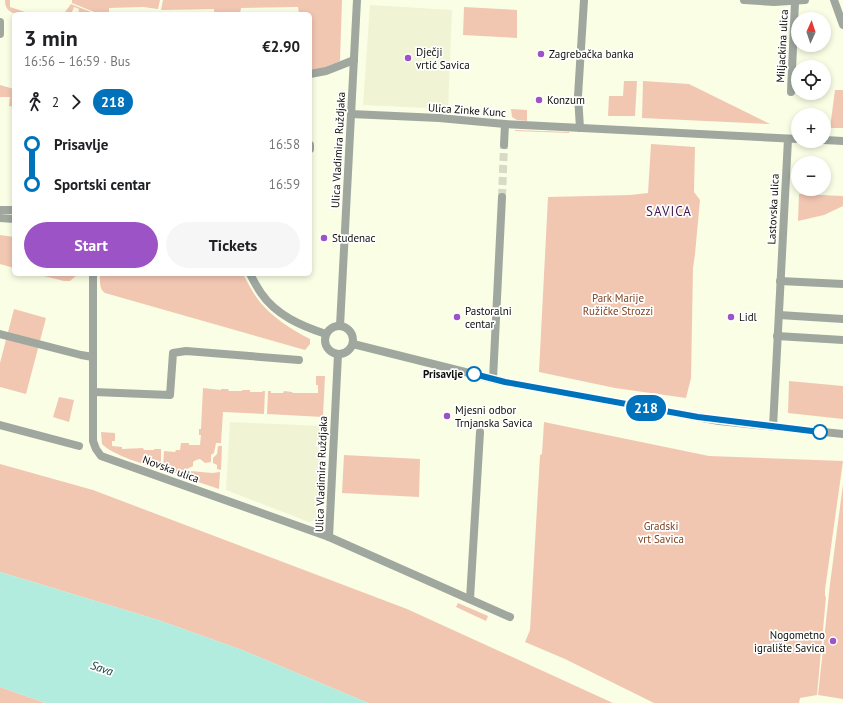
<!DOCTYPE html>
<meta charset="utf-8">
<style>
:root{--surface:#fff;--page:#f6f6f6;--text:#202124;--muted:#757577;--accent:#9b53c6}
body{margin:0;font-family:"PT Sans",sans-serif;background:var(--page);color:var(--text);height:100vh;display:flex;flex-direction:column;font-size:15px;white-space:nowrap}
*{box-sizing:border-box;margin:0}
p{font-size:13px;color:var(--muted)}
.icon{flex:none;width:22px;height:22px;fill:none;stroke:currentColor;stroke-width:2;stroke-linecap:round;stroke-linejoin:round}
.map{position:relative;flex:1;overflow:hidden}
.details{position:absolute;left:12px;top:12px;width:300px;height:264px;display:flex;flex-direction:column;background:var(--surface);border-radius:6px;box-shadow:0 2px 6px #0003}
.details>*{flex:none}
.badge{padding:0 8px;border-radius:13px;font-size:14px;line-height:26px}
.needle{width:26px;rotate:3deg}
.tools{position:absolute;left:791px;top:12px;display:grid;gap:8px}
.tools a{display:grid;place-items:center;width:40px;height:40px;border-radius:50%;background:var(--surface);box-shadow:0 2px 6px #0003;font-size:20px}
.map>.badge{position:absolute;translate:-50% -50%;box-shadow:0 0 0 2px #fff}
.legs{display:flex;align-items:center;gap:6px;height:44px;padding:0 12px;font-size:13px}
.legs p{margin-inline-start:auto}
.head{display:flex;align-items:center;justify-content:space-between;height:68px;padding:0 12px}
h1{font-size:22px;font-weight:800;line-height:30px}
.action{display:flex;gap:8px;margin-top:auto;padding:8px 12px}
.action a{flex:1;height:46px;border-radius:24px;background:var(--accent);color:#fff;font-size:16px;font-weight:800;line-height:46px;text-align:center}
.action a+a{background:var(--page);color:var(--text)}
ul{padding:0 12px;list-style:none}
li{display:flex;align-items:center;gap:14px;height:40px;font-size:15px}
li i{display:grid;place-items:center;width:6px;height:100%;margin:0 5px;background:currentColor}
li i::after{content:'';width:10px;height:10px;margin:-5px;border:3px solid;border-radius:50%;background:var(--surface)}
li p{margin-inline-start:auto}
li:first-child i{background:linear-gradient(#0000 50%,currentColor 0)}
li:last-child i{background:linear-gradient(currentColor 50%,#0000 0)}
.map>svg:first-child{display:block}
</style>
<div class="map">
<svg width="843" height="703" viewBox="0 0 843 703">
<rect width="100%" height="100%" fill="#fafee5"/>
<g fill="#f0f4d4">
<polygon points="370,5 452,10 448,109 363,105"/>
<polygon points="230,422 322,426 318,519 309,522 226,490"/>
</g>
<g fill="#f2c7b2">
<path d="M 5,0 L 10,0 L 10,7 L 31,14 C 19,14 5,16 5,0 Z"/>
<polygon points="72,0 160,0 158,9 143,7 109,8 109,14 99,14 72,3"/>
<polygon points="163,0 342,0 340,61 323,68 310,70 310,14 299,14 298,7 241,8 240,14 214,14 214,9 161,10"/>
<polygon points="71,4 96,14 78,14 79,9 74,7 72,12 60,14 65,12"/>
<polygon points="464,7 517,10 517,38 463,35"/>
<polygon points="624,81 637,81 635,116 608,116 609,96 623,96"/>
<polygon points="643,81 689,84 770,124 642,118"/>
<polygon points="0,85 14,89 14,107 9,106 10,97 0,97"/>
<polygon points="835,90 843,90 843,128 830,128"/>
<polygon points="511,109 527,110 527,121 517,120 512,117"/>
<polygon points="515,130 569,132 569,133 515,131"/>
<polygon points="651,144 695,147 694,192 700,200 695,254 693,268 691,378 686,398 615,388 539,372 548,197 630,195 648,193"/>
<polygon points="799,194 843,196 843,206 824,215 798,221"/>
<polygon points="0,235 14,237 14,268 0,264"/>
<polygon points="36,274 78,274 70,281 64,281"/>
<path d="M 100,274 L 243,274 C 248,283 253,293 259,301 C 272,317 292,330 310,339 L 310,344 L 305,350 L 105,293 C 99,289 100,282 100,274 Z"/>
<polygon points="14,309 46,318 26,394 0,387 0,363"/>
<polygon points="316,376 325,376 323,417 267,414 268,391 271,391 271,393 283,393 284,391 292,392 293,393 318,393 318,385 316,385"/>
<polygon points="789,381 843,386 843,419 788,413"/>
<polygon points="203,388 221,390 221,389 228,389 229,391 242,391 242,390 250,390 250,392 262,392 263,391 265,391 264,414 223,412 221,443 216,443 214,453 211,455 211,462 205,463 200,459 196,460 193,462 193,466 187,469 182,475 163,469 164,451 175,452 176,450 180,450 181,443 189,443 189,445 200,445 201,435 199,435 199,429 201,429"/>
<polygon points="59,397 74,400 69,422 53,417"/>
<polygon points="544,422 709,456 843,461 825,590 825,596 826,597 817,695 800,698 799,703 654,703 565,659 525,642 530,630 540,455 542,454"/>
<path d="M 101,432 L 115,433 L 115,441 L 112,441 L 112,446 L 122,447 L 122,449 L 143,448 L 144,450 L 154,450 L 154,449 L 161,449 L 161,469 C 146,465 112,455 102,444 Z"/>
<polygon points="218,446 222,446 221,470 217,469 217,465 213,463 213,458 217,454"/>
<polygon points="344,455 420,459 419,497 342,493"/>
<polygon points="0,464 93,490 407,609 613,703 368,703 242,650 158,620 0,572"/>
<polygon points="191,471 212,473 220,472 219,489 186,478"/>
<polygon points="843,484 843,699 818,695 830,584"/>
<polygon points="458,603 488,616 486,621 456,607"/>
<polygon points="0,687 46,703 0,703"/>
</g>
<polygon fill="#b1ecdf" points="0,572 158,620 242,650 368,703 46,703 0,687"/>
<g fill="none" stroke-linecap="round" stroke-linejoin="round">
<polyline stroke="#d7dac4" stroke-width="8" stroke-dasharray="8 4" stroke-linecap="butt" points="502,197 504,145"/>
<g stroke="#9fa79f" stroke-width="8">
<polyline points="744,0 774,2 805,0"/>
<polyline points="834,0 843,25"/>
<polyline points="0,22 0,34"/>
<polyline points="310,74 326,71 354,60"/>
<polyline points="791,92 795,2"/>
<polyline points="351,114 439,118 505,124 798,139"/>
<polyline points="580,128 578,96 584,0"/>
<polyline points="824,140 843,141"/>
<polyline points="310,145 310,149"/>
<polyline points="504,145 505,124"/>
<polyline points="0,210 14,210"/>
<polyline points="0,218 14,219"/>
<polyline points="93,274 93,441 96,449 101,456 329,537 510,617"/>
<path d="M 250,274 C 253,280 257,287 261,293 C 276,315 301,326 326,334"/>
<polyline points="780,281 843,284"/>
<polyline points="779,315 843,319"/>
<polyline points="340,326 357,0"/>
<circle cx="339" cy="340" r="14"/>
<polyline points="0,334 81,355 93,357"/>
<polyline points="777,336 843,340"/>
<polyline points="353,344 505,382 719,421 843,434"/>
<polyline points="493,379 502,197"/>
<polyline points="94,392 170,395 173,353 186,351 299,360"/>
<polyline points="0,425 79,446"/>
<polyline points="773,427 788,139"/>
<polyline points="329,537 338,354"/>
<polyline points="470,599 480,432"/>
</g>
</g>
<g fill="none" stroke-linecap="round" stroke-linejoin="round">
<g stroke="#fff" stroke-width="9">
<polyline id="line-1" points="474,374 505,382 698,417 820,432"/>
</g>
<use href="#line-1" stroke="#0072bc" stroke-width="6"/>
</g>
<g fill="#9b53c6" stroke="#fff" stroke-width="1.5">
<circle cx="541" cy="54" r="4"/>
<circle cx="408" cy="58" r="4"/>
<circle cx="539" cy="100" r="4"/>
<circle cx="324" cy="238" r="4"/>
<circle cx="457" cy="317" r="4"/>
<circle cx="731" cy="317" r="4"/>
<circle cx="447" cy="416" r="4"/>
<circle cx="833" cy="641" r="4"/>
</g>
<g fill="#fff" stroke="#0072bc" stroke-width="2">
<circle cx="474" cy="374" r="7"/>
<circle cx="820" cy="432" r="7"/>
</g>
<g text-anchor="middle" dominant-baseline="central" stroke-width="3.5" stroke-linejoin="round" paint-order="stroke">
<g font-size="11" fill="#0e0f07" stroke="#fff">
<text transform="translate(782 46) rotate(-87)">Miljackina ulica</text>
<text transform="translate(467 110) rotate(4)">Ulica Zinke Kunc</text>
<text transform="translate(338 150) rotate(-87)">Ulica Vladimira Ruždjaka</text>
<text transform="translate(773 209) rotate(-87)">Lastovska ulica</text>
<text transform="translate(171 469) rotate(20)">Novska ulica</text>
<text transform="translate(321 474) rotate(-88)">Ulica Vladimira Ruždjaka</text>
</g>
<g font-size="11" fill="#0e0f07" stroke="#fff" text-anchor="start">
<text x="416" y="52">Dječji<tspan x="416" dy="13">vrtić Savica</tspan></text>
<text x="549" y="54">Zagrebačka banka</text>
<text x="547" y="100">Konzum</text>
<text x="332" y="238">Studenac</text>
<text x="465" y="311">Pastoralni<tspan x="465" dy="13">centar</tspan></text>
<text x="739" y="317">Lidl</text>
<text x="455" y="410">Mjesni odbor<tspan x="455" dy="13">Trnjanska Savica</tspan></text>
<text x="825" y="635" text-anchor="end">Nogometno<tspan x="825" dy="13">igralište Savica</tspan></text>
</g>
<g font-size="11" fill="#7d4221" stroke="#fff">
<text x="618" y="298">Park Marije<tspan x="618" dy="13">Ružičke Strozzi</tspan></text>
<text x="661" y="526">Gradski<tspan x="661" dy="13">vrt Savica</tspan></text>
</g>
<g font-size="11" font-weight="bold" fill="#0e0f07" stroke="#fff" text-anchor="end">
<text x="463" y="374">Prisavlje</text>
</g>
<g font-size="12" font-style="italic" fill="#083e35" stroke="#fff">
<text transform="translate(102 668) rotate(19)">Sava</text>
</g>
<g font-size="13" letter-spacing="1" fill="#39164d" stroke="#fff">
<text x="669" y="211">SAVICA</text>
</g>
</g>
</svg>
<div class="tools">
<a><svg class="needle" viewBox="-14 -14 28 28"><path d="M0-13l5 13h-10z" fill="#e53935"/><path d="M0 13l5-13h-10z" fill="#757577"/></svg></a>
<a><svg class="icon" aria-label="locate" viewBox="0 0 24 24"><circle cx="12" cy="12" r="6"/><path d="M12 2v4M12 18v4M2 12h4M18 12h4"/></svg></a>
<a>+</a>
<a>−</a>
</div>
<b class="badge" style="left:646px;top:408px;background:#0072bc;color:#fff">218</b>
<section class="details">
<div class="head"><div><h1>3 min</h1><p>16:56 – 16:59 · Bus</p></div><b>€2.90</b></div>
<div class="legs"><svg class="icon" aria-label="walk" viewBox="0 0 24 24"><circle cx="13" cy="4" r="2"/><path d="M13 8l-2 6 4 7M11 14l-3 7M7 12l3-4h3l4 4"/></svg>2<svg class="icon" aria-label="forward" viewBox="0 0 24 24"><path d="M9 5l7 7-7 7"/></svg><b class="badge" style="background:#0072bc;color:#fff">218</b></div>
<ul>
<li><i style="color:#0072bc"></i><b>Prisavlje</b><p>16:58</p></li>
<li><i style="color:#0072bc"></i><b>Sportski centar</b><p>16:59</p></li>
</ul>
<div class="action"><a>Start</a><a>Tickets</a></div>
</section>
</div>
